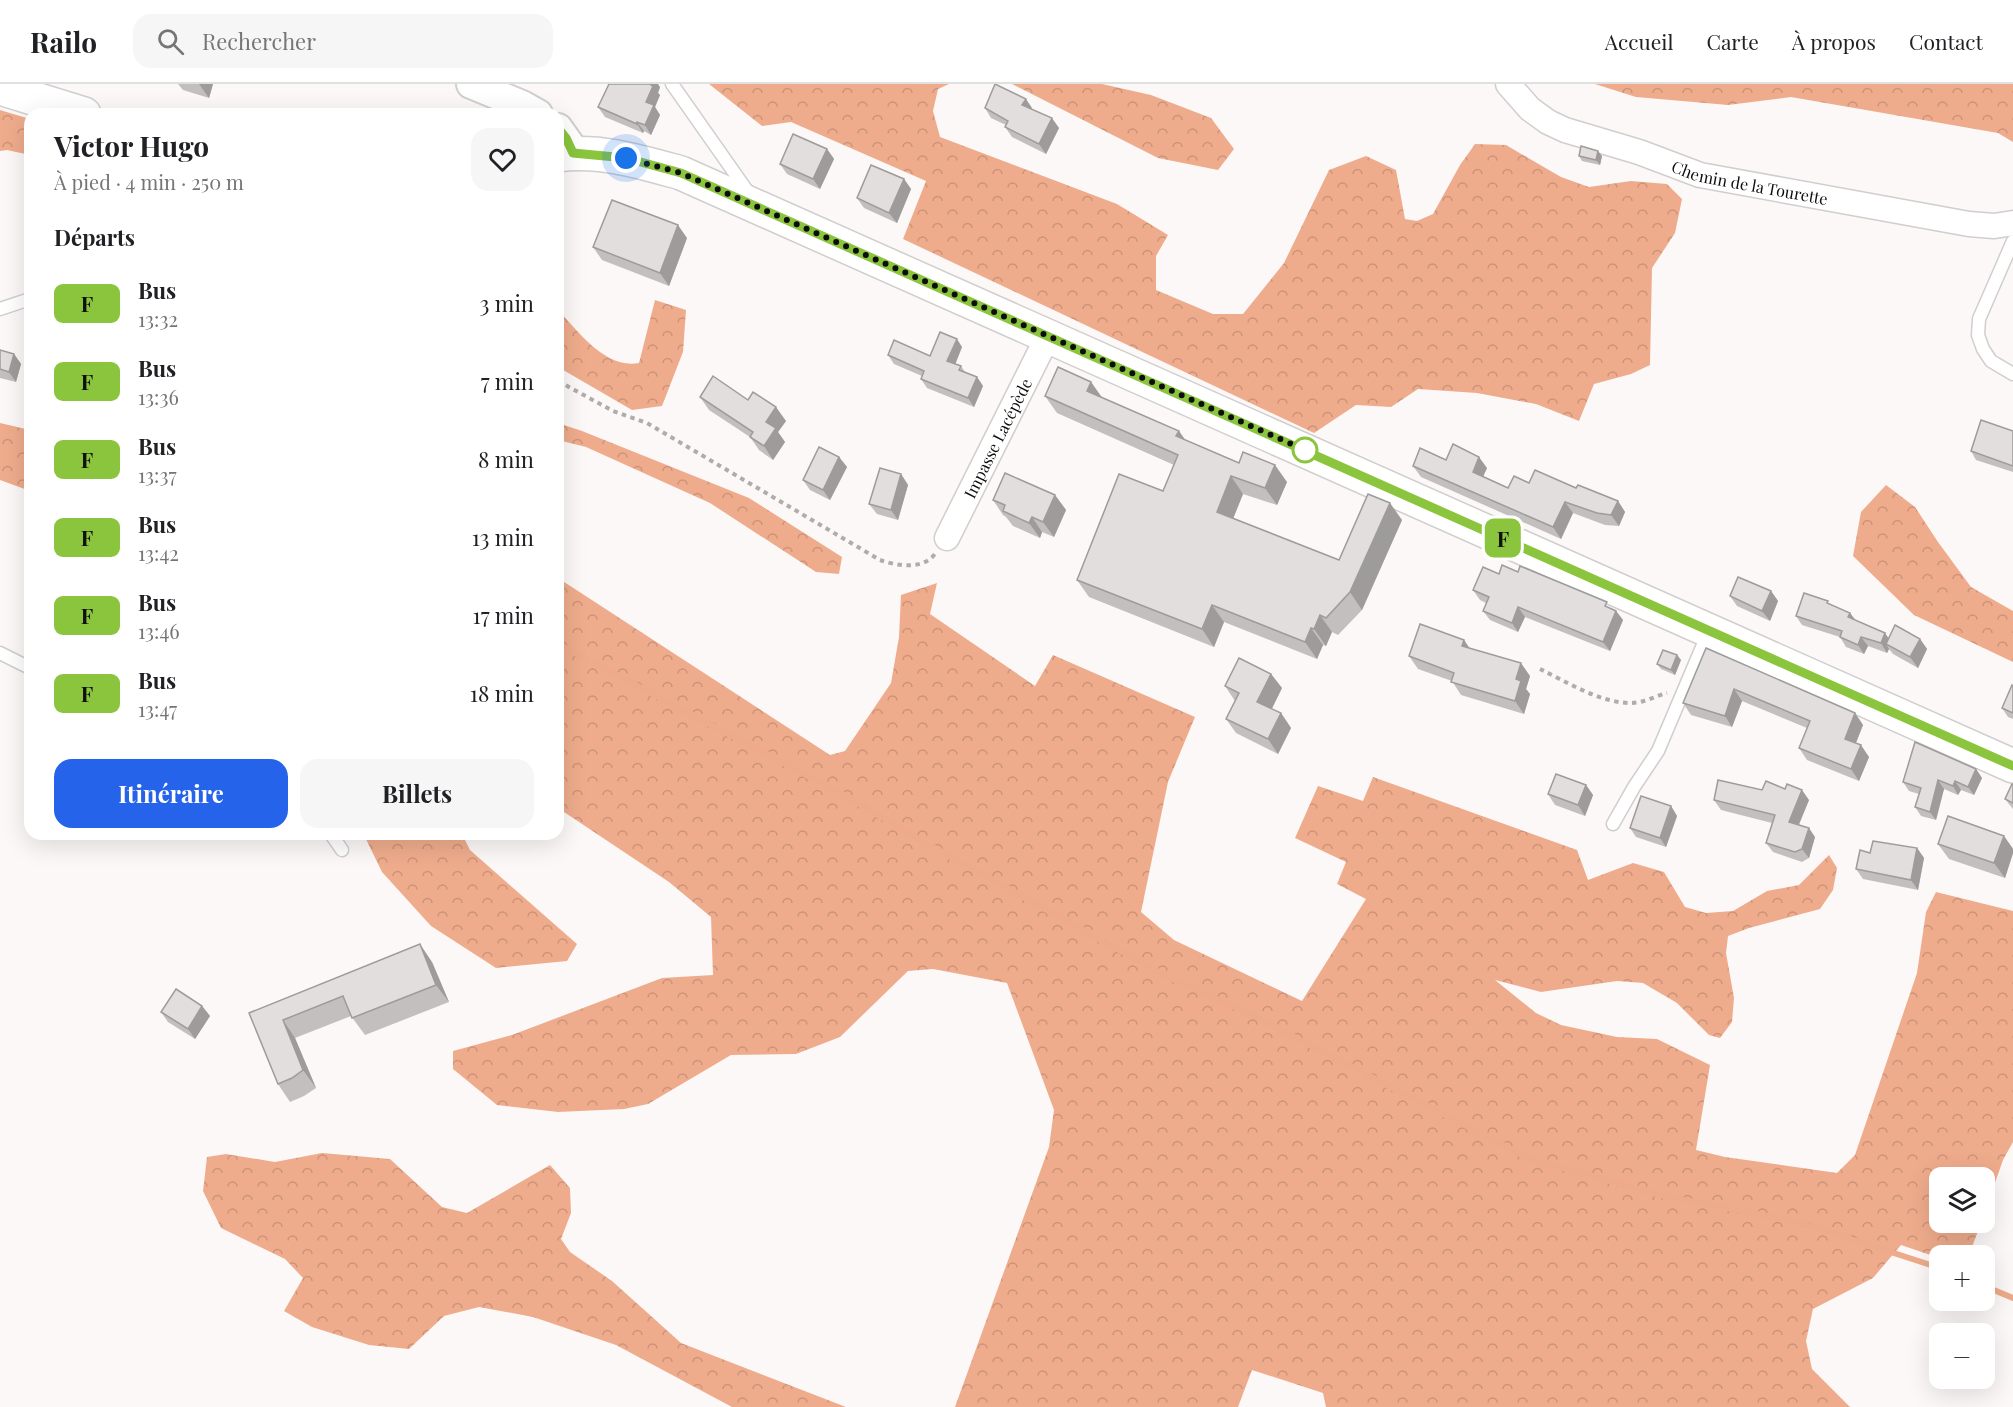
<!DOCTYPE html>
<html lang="fr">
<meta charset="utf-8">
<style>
:root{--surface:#fff;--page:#f6f6f6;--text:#202124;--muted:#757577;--line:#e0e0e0;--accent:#2563eb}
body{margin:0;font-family:"Playfair Display",serif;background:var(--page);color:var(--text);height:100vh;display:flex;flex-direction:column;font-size:22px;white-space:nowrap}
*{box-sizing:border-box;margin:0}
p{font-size:20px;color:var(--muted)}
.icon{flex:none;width:33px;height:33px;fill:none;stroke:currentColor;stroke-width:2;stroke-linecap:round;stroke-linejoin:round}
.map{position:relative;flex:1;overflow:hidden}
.drawer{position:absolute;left:24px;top:24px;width:540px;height:732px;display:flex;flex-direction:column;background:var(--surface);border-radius:18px;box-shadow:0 6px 24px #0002}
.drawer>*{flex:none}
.badge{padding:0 12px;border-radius:9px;font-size:21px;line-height:39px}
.buttons{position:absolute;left:1929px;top:1083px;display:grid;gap:12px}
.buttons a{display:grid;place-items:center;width:66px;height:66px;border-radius:12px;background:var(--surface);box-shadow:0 6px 24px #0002;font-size:30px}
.you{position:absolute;width:30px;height:30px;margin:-15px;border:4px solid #fff;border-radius:50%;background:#1a73e8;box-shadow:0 0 0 9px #1a73e833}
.map>.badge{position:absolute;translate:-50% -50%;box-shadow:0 0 0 3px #fff}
h2{padding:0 30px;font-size:22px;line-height:54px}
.round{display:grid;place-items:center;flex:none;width:63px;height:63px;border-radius:18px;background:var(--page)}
.overview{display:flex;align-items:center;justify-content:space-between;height:102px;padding:0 30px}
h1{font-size:28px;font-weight:700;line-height:45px}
.cta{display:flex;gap:12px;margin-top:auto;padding:12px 30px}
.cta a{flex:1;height:69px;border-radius:18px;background:var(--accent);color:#fff;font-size:24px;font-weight:700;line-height:69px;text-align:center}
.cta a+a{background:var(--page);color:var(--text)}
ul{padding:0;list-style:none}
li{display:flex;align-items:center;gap:18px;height:78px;padding:0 30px}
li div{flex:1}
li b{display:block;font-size:22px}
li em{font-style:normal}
li .badge{min-width:66px;font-weight:700;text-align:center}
header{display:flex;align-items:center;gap:36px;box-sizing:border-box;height:84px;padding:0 30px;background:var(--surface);border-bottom:2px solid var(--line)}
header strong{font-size:28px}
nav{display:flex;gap:33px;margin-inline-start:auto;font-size:21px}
.search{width:420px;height:54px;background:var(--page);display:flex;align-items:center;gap:15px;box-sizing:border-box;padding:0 21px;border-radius:18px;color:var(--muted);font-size:22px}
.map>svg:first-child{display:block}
</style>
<header>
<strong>Railo</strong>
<div class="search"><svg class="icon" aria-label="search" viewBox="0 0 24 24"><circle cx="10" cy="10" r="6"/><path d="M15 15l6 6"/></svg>Rechercher</div>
<nav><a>Accueil</a><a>Carte</a><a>À propos</a><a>Contact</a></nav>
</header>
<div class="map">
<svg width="2013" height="1323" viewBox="0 0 2013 1323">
<defs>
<pattern id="forest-crowns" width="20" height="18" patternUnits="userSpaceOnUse" patternTransform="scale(1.5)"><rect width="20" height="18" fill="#efac8c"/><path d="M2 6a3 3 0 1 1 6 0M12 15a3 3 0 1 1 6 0" fill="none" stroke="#cc9378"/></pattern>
</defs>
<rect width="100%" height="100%" fill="#fcf8f7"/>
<g fill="url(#forest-crowns)">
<polygon points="709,0 949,0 938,5 933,27 940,53 1117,120 1168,151 1156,172 1156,206 1213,230 1243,230 1284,179 1329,86 1366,72 1396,86 1405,135 1417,137 1433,130 1460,81 1475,60 1506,61 1561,93 1589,103 1631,97 1667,100 1682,115 1675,149 1652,184 1650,281 1631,290 1594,300 1579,337 1536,320 1477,309 1418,305 1391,323 1356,321 1314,349 903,155 926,97 791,38 762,42"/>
<polygon points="1012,0 1102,0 1151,11 1211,34 1234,65 1218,86 1158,74"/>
<polygon points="1595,0 2013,0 2013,58 1998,49 1791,13 1728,21 1636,13"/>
<polygon points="0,26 30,35 30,71 7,66 0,67"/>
<path d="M 655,216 L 686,226 L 683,268 L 662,322 L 632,326 L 558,283 L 558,226 C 579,248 605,285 639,279 Z"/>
<polygon points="0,339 30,346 30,407 0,396"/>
<polygon points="558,339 582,347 749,414 842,473 839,490 816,488 710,419 586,363 558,356"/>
<polygon points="1886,401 1915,423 1938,458 1971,503 2013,527 2013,578 1914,531 1853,472 1861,428"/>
<polygon points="558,494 830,671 845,667 891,599 899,553 901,511 937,499 930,530 1035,602 1053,571 1195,633 1168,698 1141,828 1174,856 1302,917 1366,815 1337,800 1346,778 1295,754 1318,702 1363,717 1373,693 1577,766 1588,796 1633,779 1664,788 1685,823 1706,829 1733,827 1767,807 1799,801 1829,771 1837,784 1833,806 1820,825 1749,844 1728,852 1726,869 1734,914 1732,938 1720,954 1709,951 1677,919 1643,899 1617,897 1541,908 1495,896 1536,929 1561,941 1617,953 1657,955 1710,981 1696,1066 1725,1073 1837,1089 1855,1071 1917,889 1926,828 1936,808 2013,827 2013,1058 2003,1076 1985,1127 1984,1094 1940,1094 1940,1138 1981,1139 1969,1171 1940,1172 1939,1174 1901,1161 1873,1194 1813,1225 1806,1257 1812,1285 1850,1323 1326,1323 1323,1309 1252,1286 1238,1323 955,1323 1049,1063 1054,1026 1007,899 933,885 908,887 840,953 796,970 731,971 648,1020 624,1025 558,1028 497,1021 453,985 453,967 512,951 662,894 713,891 711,833 669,798 558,724"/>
<polygon points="368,750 462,750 470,766 577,860 567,877 496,884 431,842 382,788 365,753"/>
<polygon points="322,1069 390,1075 442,1123 467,1129 550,1081 570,1104 571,1129 561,1155 570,1168 612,1197 681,1259 846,1323 732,1323 616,1261 533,1233 479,1223 444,1232 409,1265 369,1261 312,1243 284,1227 303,1194 285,1175 221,1144 203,1107 207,1073 226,1070 275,1078"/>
</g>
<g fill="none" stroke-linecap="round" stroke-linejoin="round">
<g stroke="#eeab8b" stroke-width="6">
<polyline points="558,560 844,711 924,758 1164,891 1256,933 1530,1075 1664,1112 1798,1138 1940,1184"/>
<polyline points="1984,1202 2013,1214"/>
</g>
<g stroke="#d1cecd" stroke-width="15">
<g id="service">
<polyline points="672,0 750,111"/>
<polyline points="2013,157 1979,235 1978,251 1983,265 1991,277 2013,290"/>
<polyline points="0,225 30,215"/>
<polyline points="0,569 30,584"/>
<polyline points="1613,740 1634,703 1658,667 1708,549"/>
<polyline points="331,750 342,766"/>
</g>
</g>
<g stroke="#d1cecd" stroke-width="27">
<g id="minor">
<path id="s1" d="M 1508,0 L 1530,25 L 1548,38 L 1565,46 L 1639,68 L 1700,91 L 1969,140 L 1994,142 L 2013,139"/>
<path id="s2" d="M 947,454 L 1048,252"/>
</g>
</g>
<g stroke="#d1cecd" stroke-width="32">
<g id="tertiary">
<polyline points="471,0 522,21 538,30"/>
<polyline points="558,44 570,61 572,69"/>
</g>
</g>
<g stroke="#d1cecd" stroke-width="36">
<g id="secondary">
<polyline points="0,4 84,30"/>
<path d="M 558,71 C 600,65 641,78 681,89 L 2013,682"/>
</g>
</g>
<g stroke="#afacab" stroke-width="4" stroke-dasharray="4.5 4.5" stroke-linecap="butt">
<path d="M 558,297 L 613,327 L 647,339 L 880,476 C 897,482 923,486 935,470"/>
<path d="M 1540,585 C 1567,598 1600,619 1631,619 C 1643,619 1656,612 1667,609"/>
</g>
<use href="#service" stroke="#fff" stroke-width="12"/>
<use href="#minor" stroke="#fff" stroke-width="24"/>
<use href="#tertiary" stroke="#fff" stroke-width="28"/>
<use href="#secondary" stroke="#fff" stroke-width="33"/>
</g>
<g fill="#c2bfbe">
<polygon points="178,0 213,0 209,14 183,6"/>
<polygon points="660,3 658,9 660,11 655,23 660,31 651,51 644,47 643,49 605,33 598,23"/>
<polygon points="985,24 1032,24 1032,25 1059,44 1046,70 1012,53 1005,43 1006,41 991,34"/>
<polygon points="827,65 834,75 820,105 787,90 780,80"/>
<polygon points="1579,72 1602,72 1600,81 1582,77"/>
<polygon points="904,95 911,105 897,139 864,124 857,114"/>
<polygon points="687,154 669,202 602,176 593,163"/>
<polygon points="962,263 955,280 961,282 965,288 977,293 983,302 974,323 927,304 921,295 922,292 894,280 888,271 930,272"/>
<polygon points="0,266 14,270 21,280 16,298 0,294"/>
<polygon points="1091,298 1102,314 1185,356 1239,379 1287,398 1277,421 1243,410 1233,434 1339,476 1402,436 1362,526 1338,551 1332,548 1326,562 1323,561 1317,575 1224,538 1214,563 1089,513 1077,496 1163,407 1174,381 1057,329 1045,312"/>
<polygon points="700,313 748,316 786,337 778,348 785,358 773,376 759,366 750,353 709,326"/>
<polygon points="2013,347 2013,388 1976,376 1971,367"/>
<polygon points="839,373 847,383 830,416 810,406 803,396"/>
<polygon points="1446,376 1487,384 1483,393 1508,404 1529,399 1576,404 1618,417 1625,428 1619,442 1605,441 1573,429 1561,455 1421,393 1413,382"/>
<polygon points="901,390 908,401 898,436 877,430 869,420"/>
<polygon points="1055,411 1066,426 1054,453 1042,448 1040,454 1013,442 1006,433 1003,431 993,416"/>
<polygon points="1499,490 1616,527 1623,536 1610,567 1525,533 1518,548 1490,536 1483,527 1486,519 1480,516 1473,506"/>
<polygon points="1771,507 1778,517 1770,537 1737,522 1730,512"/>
<polygon points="1830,520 1850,529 1855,536 1885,549 1888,554 1920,555 1927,565 1918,584 1893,570 1889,565 1887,569 1868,562 1864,570 1846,563 1840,553 1802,541 1796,532"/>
<polygon points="1464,556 1469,564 1530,592 1526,605 1530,610 1524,630 1461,611 1452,597 1418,585 1409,572"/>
<polygon points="1706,564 1855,629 1863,641 1856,659 1869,673 1859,697 1807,676 1799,664 1807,644 1742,617 1732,643 1691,631 1683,619"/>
<polygon points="1677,571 1681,576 1675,591 1661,585 1657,580"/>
<polygon points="1271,590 1282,604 1271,625 1281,629 1291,644 1278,670 1236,649 1226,635 1235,617 1225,602"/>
<polygon points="2013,602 2013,635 2008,633 2002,624"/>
<polygon points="1976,685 1982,694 1974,711 1961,706 1958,711 1944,705 1936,736 1921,732 1915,723 1919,710 1909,707 1903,698"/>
<polygon points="2013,700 2013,725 2005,715"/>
<polygon points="1586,701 1593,711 1585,732 1555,721 1548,710"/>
<polygon points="1762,706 1809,716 1799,741 1815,753 1809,774 1802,778 1773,768 1766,759 1772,739 1721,726 1714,716"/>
<polygon points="1671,722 1677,732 1666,763 1636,753 1630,744"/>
<polygon points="2004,752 2013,765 2013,769 2005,794 1949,775 1938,760"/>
<polygon points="1917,764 1924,774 1918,806 1863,795 1856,785 1870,769"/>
<polygon points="432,878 449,918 365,951 351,932 295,954 316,1004 304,1012 290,1018 278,1000 249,929"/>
<polygon points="202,922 210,932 195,955 168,938 161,928"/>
</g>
<g fill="#9e9b9b">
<polygon points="199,0 213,0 209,14"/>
<polygon points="651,0 658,0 660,3 658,9 660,11 655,23 660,31 651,51 645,41 646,18"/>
<polygon points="1026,15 1032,24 1029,31 1022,21"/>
<polygon points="1052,34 1059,44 1046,70 1039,60"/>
<polygon points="637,38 644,47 643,49 637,40"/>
<polygon points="827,65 834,75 820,105 813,95"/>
<polygon points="1598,67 1602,72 1600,81 1596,76"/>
<polygon points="904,95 911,105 897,139 889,129"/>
<polygon points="678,141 687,154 669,202 660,189"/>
<polygon points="957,255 962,263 953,286 947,277"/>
<polygon points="14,270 21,280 16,298 9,288"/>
<polygon points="977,293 983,302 974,323 968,314"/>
<polygon points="1091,298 1103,315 1087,307"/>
<polygon points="776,323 786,337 778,348 785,358 773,376 764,362 766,338"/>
<polygon points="1179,347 1191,364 1176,352"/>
<polygon points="839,373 847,383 830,416 823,406"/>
<polygon points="1479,373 1487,384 1480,399 1473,388"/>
<polygon points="1275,381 1287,398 1277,421 1265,404"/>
<polygon points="901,390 908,401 898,436 891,426"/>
<polygon points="1231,392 1243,410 1229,445 1217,428"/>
<polygon points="1055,411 1066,426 1054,453 1043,438"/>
<polygon points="1618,417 1625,428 1619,442 1611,431"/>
<polygon points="1565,418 1573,429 1561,455 1553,443"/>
<polygon points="1390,419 1402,436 1362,526 1350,508"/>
<polygon points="1032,433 1042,448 1040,454 1029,439"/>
<polygon points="1771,507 1778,517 1770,537 1762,527"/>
<polygon points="1212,521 1224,538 1214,563 1202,545"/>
<polygon points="1518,523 1525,533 1518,548 1512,539"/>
<polygon points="1616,527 1623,536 1610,567 1603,558"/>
<polygon points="1850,529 1857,538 1848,533"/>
<polygon points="1320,531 1332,548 1326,562 1314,545"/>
<polygon points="1311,544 1323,561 1317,575 1305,558"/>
<polygon points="1885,549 1891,558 1886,560 1889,565 1887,569 1881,559"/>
<polygon points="1861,553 1868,562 1864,570 1858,561"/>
<polygon points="1920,555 1927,565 1918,584 1910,573"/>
<polygon points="1464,556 1473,569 1462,562"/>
<polygon points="1677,571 1681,576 1675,591 1671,586"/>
<polygon points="1521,579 1530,592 1526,605 1530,610 1524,630 1515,617 1516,595"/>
<polygon points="1271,590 1282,604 1268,633 1257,618"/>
<polygon points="1734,605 1742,617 1732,643 1725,632"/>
<polygon points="1281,629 1291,644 1278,670 1268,655"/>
<polygon points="1855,629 1863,641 1853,666 1845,655"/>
<polygon points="1861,661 1869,673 1859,697 1851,685"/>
<polygon points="1976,685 1982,694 1974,711 1968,703"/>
<polygon points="1938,696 1944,705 1936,736 1930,728"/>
<polygon points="1955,697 1961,706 1958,711 1953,702"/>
<polygon points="1586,701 1593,711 1585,732 1578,721"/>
<polygon points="1802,706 1809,716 1796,747 1789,738"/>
<polygon points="1671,722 1677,732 1666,763 1660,754"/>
<polygon points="1809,744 1815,753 1809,774 1802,765"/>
<polygon points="2004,752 2013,765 2013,769 2005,794 1994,779"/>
<polygon points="1917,764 1924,774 1918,806 1911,796"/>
<polygon points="420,860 432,878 449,918 436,901"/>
<polygon points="202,922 210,932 195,955 188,945"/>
<polygon points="283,936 295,954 316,1004 303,986"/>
</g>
<g fill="#e2dedd" stroke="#9e9b9b" stroke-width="1.5">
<polygon points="609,0 651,0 651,1 653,2 646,18 654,21 645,41 637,38 637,40 598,23"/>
<polygon points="995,0 1026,15 1022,21 1052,34 1039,60 1005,43 1008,37 985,24"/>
<polygon points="793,50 827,65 813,95 780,80"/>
<polygon points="1581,62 1598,67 1596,76 1579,72"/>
<polygon points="871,81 904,95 889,129 857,114"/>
<polygon points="612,116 678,141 660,189 593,163"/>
<polygon points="940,248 957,255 947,277 961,282 959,286 977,293 968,314 921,295 924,287 888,271 894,256 930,272"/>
<polygon points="0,266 14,270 9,288 0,285"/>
<polygon points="1058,283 1091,298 1087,307 1179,347 1176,352 1239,379 1243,368 1275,381 1265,404 1231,392 1217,428 1339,476 1368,410 1390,419 1350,508 1326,534 1320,531 1314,545 1311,544 1305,558 1212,521 1202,545 1077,496 1119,390 1163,407 1178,371 1045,312"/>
<polygon points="713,292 748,316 753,308 776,323 766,338 776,344 764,362 750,353 753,348 700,313"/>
<polygon points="1981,336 2013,347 2013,382 1971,367"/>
<polygon points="1453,360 1479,373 1473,388 1508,404 1514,392 1529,399 1535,386 1576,404 1578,401 1618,417 1611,431 1597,429 1565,418 1553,443 1413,382 1420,364 1446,376"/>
<polygon points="819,363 839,373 823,406 803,396"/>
<polygon points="880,384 901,390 891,426 869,420"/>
<polygon points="1005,389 1055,411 1043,438 1032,433 1029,439 1003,427 1005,421 993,416"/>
<polygon points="1502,481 1518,488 1520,482 1607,518 1605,522 1616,527 1603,558 1518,523 1512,539 1483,527 1489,513 1473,506 1483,483 1499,490"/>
<polygon points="1738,493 1771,507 1762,527 1730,512"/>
<polygon points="1804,509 1828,517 1827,519 1850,529 1848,533 1885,549 1881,559 1861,553 1858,561 1840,553 1842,547 1796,532"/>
<polygon points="1420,540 1464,556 1462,562 1521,579 1516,595 1521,597 1515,617 1451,598 1454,589 1409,572"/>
<polygon points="1895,541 1920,555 1910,573 1886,560"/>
<polygon points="1706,564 1855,629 1845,655 1861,661 1851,685 1799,664 1810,637 1734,605 1725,632 1683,619"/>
<polygon points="1663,566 1677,571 1671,586 1657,580"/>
<polygon points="1239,574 1271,590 1257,618 1281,629 1268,655 1226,635 1239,609 1225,602"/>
<polygon points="2012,601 2013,602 2013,629 2002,624"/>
<polygon points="1915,658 1976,685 1968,703 1955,697 1953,702 1938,696 1930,728 1915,723 1921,704 1903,698"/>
<polygon points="1556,690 1586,701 1578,721 1548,710"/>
<polygon points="1718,696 1762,706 1766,697 1785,705 1787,700 1802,706 1789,738 1809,744 1802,765 1795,768 1766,759 1775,731 1714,716"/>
<polygon points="2012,700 2013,700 2013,719 2005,715"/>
<polygon points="1641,712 1671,722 1660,754 1630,744"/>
<polygon points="1948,732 2004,752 1994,779 1938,760"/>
<polygon points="1873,757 1917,764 1911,796 1856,785 1860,766 1870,769"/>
<polygon points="420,860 436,901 352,934 343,912 283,936 303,986 292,994 278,1000 249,929"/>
<polygon points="176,905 202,922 188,945 161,928"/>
</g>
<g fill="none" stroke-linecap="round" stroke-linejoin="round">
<g stroke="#fff" stroke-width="14">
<polyline id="line" points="558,44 566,54 573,69 626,74 681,89 2013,682"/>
</g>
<use href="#line" stroke="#8ac53d" stroke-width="9"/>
<polyline stroke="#0e0d0d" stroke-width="6" stroke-dasharray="0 10.8" points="626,74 681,89 1305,366"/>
</g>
<circle fill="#fff" stroke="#8ac53d" stroke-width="3" cx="1305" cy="366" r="12"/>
<g text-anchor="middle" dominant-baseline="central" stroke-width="6" stroke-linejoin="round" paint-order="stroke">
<g font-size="16" fill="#0e0d0d" stroke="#fff">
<text stroke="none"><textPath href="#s1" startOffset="267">Chemin de la Tourette</textPath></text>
<text stroke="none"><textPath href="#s2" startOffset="112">Impasse Lacépède</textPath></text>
</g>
</g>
</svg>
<div class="buttons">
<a><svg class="icon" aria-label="layers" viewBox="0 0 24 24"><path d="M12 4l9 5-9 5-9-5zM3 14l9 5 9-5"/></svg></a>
<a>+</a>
<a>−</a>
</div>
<div class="you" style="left:626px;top:74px"></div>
<b class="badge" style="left:1503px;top:454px;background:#8ac53d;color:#111">F</b>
<section class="drawer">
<div class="overview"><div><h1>Victor Hugo</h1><p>À pied · 4 min · 250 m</p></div><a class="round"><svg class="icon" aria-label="heart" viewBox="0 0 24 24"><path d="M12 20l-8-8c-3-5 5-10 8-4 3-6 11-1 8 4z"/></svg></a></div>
<h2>Départs</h2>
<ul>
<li><span class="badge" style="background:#8ac53d;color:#111">F</span><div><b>Bus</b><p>13:32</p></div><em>3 min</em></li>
<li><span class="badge" style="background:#8ac53d;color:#111">F</span><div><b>Bus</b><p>13:36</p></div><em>7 min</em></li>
<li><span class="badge" style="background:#8ac53d;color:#111">F</span><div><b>Bus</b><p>13:37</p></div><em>8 min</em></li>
<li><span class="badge" style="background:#8ac53d;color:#111">F</span><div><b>Bus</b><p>13:42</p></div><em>13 min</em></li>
<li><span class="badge" style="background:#8ac53d;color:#111">F</span><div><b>Bus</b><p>13:46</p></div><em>17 min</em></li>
<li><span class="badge" style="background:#8ac53d;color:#111">F</span><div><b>Bus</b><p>13:47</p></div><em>18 min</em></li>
</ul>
<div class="cta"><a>Itinéraire</a><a>Billets</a></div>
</section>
</div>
